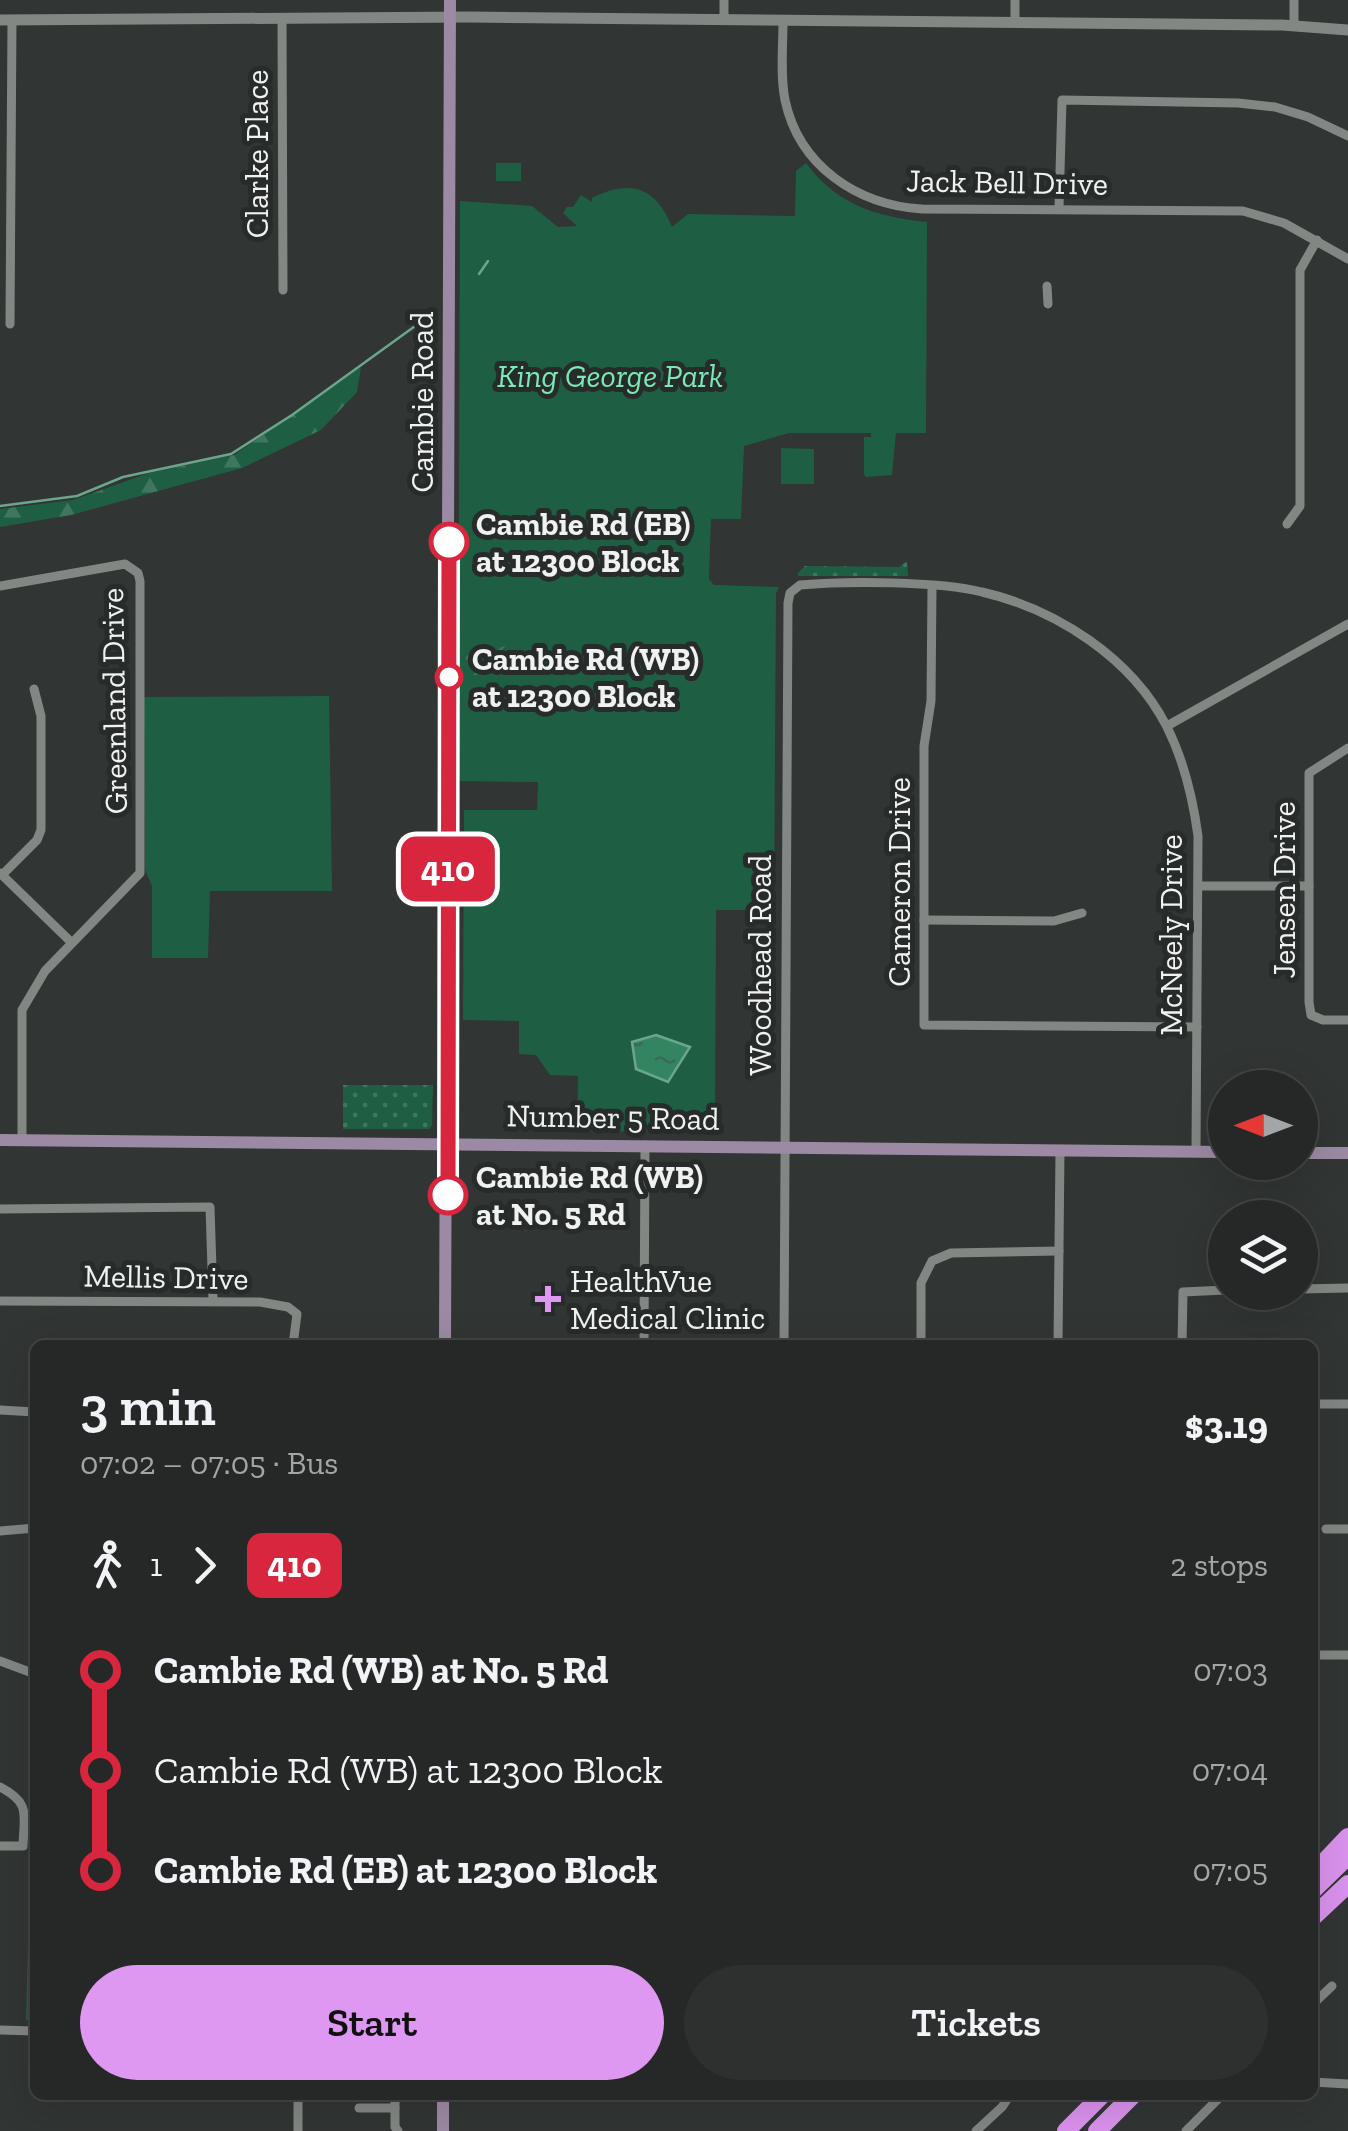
<!DOCTYPE html>
<meta charset="utf-8">
<style>
:root{--surface:#252826;--page:#2d302e;--text:#f1f3f6;--muted:#a3a6a7;--line:#424443;--accent:#df98f1}
body{margin:0;font-family:"Zilla Slab",serif;background:var(--page);color:var(--text);height:100vh;display:flex;flex-direction:column;font-size:38px;white-space:nowrap}
*{box-sizing:border-box;margin:0}
p{font-size:32px;color:var(--muted)}
.icon{flex:none;width:55px;height:55px;fill:none;stroke:currentColor;stroke-width:2;stroke-linecap:round;stroke-linejoin:round}
.map{position:relative;flex:1;overflow:hidden}
.sheet{position:absolute;left:30px;top:1340px;width:1288px;height:760px;display:flex;flex-direction:column;background:var(--surface);border-radius:15px;box-shadow:0 10px 40px #0002,0 0 0 2px var(--line)}
.sheet>*{flex:none}
.badge{padding:0 20px;border-radius:15px;font-size:35px;line-height:65px}
.needle{width:65px;rotate:270deg}
.controls{position:absolute;left:1208px;top:1070px;display:grid;gap:20px}
.controls a{display:grid;place-items:center;width:110px;height:110px;border-radius:50%;background:var(--surface);box-shadow:0 10px 40px #0002,0 0 0 2px var(--line);font-size:50px}
.map>.badge{position:absolute;translate:-50% -50%;box-shadow:0 0 0 5px #fff}
.legs{display:flex;align-items:center;gap:15px;height:110px;padding:0 50px;font-size:32px}
.legs p{margin-inline-start:auto}
.headline{display:flex;align-items:center;justify-content:space-between;height:170px;padding:0 50px}
h1{font-size:55px;font-weight:600;line-height:75px}
.button{display:flex;gap:20px;margin-top:auto;padding:20px 50px}
.button a{flex:1;height:115px;border-radius:60px;background:var(--accent);color:#111;font-size:40px;font-weight:600;line-height:115px;text-align:center}
.button a+a{background:var(--page);color:var(--text)}
ul{padding:0 50px;list-style:none}
li{display:flex;align-items:center;gap:35px;height:100px;font-size:38px}
li i{display:grid;place-items:center;width:15px;height:100%;margin:0 12px;background:currentColor}
li i::after{content:'';width:25px;height:25px;margin:-12px;border:8px solid;border-radius:50%;background:var(--surface)}
li p{margin-inline-start:auto}
li:first-child i{background:linear-gradient(#0000 50%,currentColor 0)}
li:last-child i{background:linear-gradient(currentColor 50%,#0000 0)}
.map>svg:first-child{display:block}
</style>
<div class="map">
<svg width="1348" height="2131" viewBox="0 0 1348 2131">
<defs>
<pattern id="grass-dots" width="8" height="8" patternUnits="userSpaceOnUse" patternTransform="scale(2.5)"><rect width="8" height="8" fill="#1e5f43"/><path d="M2 2h.1M6 6h.1" fill="none" stroke="#3f765f" stroke-width="1.8" stroke-linecap="round"/></pattern>
<pattern id="forest-firs" width="22" height="20" patternUnits="userSpaceOnUse" patternTransform="scale(2.5)"><rect width="22" height="20" fill="#1e5f43"/><path d="M5 1l3.5 6h-7zM16 11l3.5 6h-7z" fill="#3f765f"/></pattern>
<pattern id="garden-furrows" width="10" height="10" patternUnits="userSpaceOnUse" patternTransform="scale(2.5)"><rect width="10" height="10" fill="#1e5f43"/><path d="M-1 1l2-2M0 10L10 0M9 11l2-2" fill="none" stroke="#3f765f"/></pattern>
<pattern id="water-ripples" width="26" height="14" patternUnits="userSpaceOnUse" patternTransform="scale(2.5)"><rect width="26" height="14" fill="#338561"/><path d="M2 4q2-2 4 0t4 0M15 11q2-2 4 0t4 0" fill="none" stroke="#3c6a56"/></pattern>
</defs>
<rect width="100%" height="100%" fill="#313533"/>
<g fill="url(#grass-dots)">
<polygon points="907,561 908,576 798,576 798,573 805,566 899,567"/>
<polygon points="343,1085 433,1085 432,1125 429,1129 343,1129"/>
</g>
<polygon fill="url(#forest-firs)" points="361,367 357,392 321,430 242,468 71,515 0,527 0,509 73,500 149,473 234,455"/>
<g fill="#1e5f43">
<rect x="496" y="163" width="25" height="18"/>
<path d="M 806,163 C 837,205 877,217 927,222 L 926,433 L 896,433 L 892,475 L 866,477 L 864,474 L 864,437 L 871,437 L 871,433 L 789,433 L 744,446 L 741,519 L 711,519 L 709,579 L 714,585 L 779,587 L 776,593 L 774,910 L 716,910 L 715,1132 L 577,1131 L 578,1076 L 550,1075 L 536,1055 L 519,1054 L 519,1021 L 463,1020 L 464,810 L 537,810 L 538,782 L 458,781 L 460,201 L 532,206 L 558,227 L 577,226 L 563,213 L 567,207 L 573,207 L 581,195 L 592,202 L 592,198 C 629,179 656,186 672,227 L 688,214 L 795,216 L 796,171 Z"/>
<polygon points="781,448 814,449 814,484 781,484"/>
<polygon points="329,696 332,891 210,891 208,958 152,958 152,886 145,870 144,697"/>
<polygon points="29,1901 35,1901 35,2020 26,2020"/>
</g>
<polygon fill="url(#garden-furrows)" points="466,646 522,647 522,675 466,675"/>
<polygon fill="url(#water-ripples)" stroke="#6ba68c" stroke-width="2.5" points="656,1035 690,1047 668,1082 636,1069 632,1042"/>
<g fill="none" stroke-linecap="round" stroke-linejoin="round">
<g stroke="#6ba68c" stroke-width="2.5">
<polyline points="479,274 488,261"/>
<polyline points="0,506 77,496 123,477 231,454 292,415 429,316"/>
</g>
<g stroke="#828784" stroke-width="9">
<polyline points="282,18 283,290"/>
<polyline points="724,20 724,0"/>
<path d="M 783,22 C 783,47 780,75 785,100 C 799,166 857,205 922,209 L 1243,211 L 1284,223 L 1348,259"/>
<polyline points="1015,23 1015,0"/>
<polyline points="1294,25 1294,0"/>
<polyline points="1059,208 1062,100 1238,103 1275,107 1308,117 1348,136"/>
<polyline points="1047,286 1048,304"/>
<polyline points="10,324 12,20"/>
<polyline points="1287,524 1300,506 1300,270 1317,240"/>
<polyline points="0,586 125,564 138,573 140,581 140,873 45,971 22,1010 22,1140"/>
<polyline points="932,587 931,701 924,746 924,1025 1197,1027"/>
<polyline points="1167,726 1348,624"/>
<polyline points="1348,748 1309,773 1309,1002 1311,1015 1323,1020 1348,1020"/>
<polyline points="0,873 71,942"/>
<polyline points="2,875 37,840 41,830 41,716 34,689"/>
<polyline points="1199,886 1309,886"/>
<polyline points="924,920 1054,921 1082,913"/>
<polyline points="0,1209 210,1207 213,1300"/>
<polyline points="1300,1289 1348,1288"/>
<polyline points="0,1301 260,1302 288,1307 297,1314 293,1345"/>
<polyline points="644,1345 645,1145"/>
<path d="M 784,1345 L 788,603 L 790,593 L 800,585 C 845,581 939,581 982,592 C 1056,609 1132,658 1167,727 C 1184,761 1193,799 1198,836 L 1196,1151"/>
<polyline points="921,1345 921,1283 932,1261 951,1253 1059,1251"/>
<polyline points="1058,1345 1060,1150"/>
<polyline points="1182,1345 1183,1292 1225,1290"/>
<polyline points="1312,1404 1348,1404"/>
<polyline points="0,1410 35,1412"/>
<polyline points="1326,1529 1348,1529"/>
<polyline points="0,1531 35,1528"/>
<polyline points="1312,1655 1348,1655"/>
<polyline points="0,1661 35,1674"/>
<path d="M 0,1787 C 31,1803 24,1814 23,1846 L 0,1846"/>
<polyline points="1312,2005 1332,1986"/>
<polyline points="0,2030 35,2031"/>
<polyline points="1312,2082 1348,2084"/>
<polyline points="298,2095 298,2131"/>
<polyline points="395,2095 395,2127 398,2131"/>
<polyline points="359,2108 395,2108"/>
<polyline points="976,2131 1002,2107 1010,2095"/>
<polyline points="1186,2131 1222,2095"/>
</g>
<polyline stroke="#828784" stroke-width="11" points="0,20 469,17 1282,25 1348,30"/>
<g stroke="#9c8aa4" stroke-width="12">
<polyline points="0,1140 1225,1152"/>
<polyline points="1300,1153 1348,1153"/>
<polyline points="445,1345 450,0"/>
<polyline points="443,2095 443,2131"/>
</g>
<g stroke="#da92ed" stroke-width="18">
<polyline points="1312,1875 1348,1837"/>
<polyline points="1312,1891 1348,1856"/>
<polyline points="1312,1918 1348,1884"/>
<polyline points="1066,2131 1102,2095"/>
<polyline points="1097,2131 1133,2095"/>
</g>
</g>
<g fill="none" stroke-linecap="round" stroke-linejoin="round">
<g stroke="#fff" stroke-width="22">
<polyline id="line-1" points="448,1195 449,542"/>
</g>
<use href="#line-1" stroke="#d7263d" stroke-width="15"/>
</g>
<g fill="#fff" stroke="#d7263d" stroke-width="5">
<circle cx="449" cy="542" r="18"/>
<circle cx="449" cy="677" r="12"/>
<circle cx="448" cy="1195" r="18"/>
</g>
<path fill="#df98f1" stroke="#272b29" stroke-width="4" d="M543 1284h10v10h10v10h-10v10h-10v-10h-10v-10h10z"/>
<g text-anchor="middle" dominant-baseline="central" stroke-width="10" stroke-linejoin="round" paint-order="stroke">
<g font-size="32" fill="#eff2f1" stroke="#272b29">
<text transform="translate(257 154) rotate(-90)">Clarke Place</text>
<text transform="translate(1007 182) rotate(1)">Jack Bell Drive</text>
<text transform="translate(422 402) rotate(-90)">Cambie Road</text>
<text transform="translate(114 701) rotate(-91)">Greenland Drive</text>
<text transform="translate(899 882) rotate(-90)">Cameron Drive</text>
<text transform="translate(1284 890) rotate(-90)">Jensen Drive</text>
<text transform="translate(1171 935) rotate(-90)">McNeely Drive</text>
<text transform="translate(760 965) rotate(-90)">Woodhead Road</text>
<text transform="translate(613 1117) rotate(1)">Number 5 Road</text>
<text transform="translate(166 1277) rotate(1)">Mellis Drive</text>
</g>
<g font-size="32" font-style="italic" fill="#79e9b5" stroke="#272b29">
<text x="610" y="376">King George Park</text>
</g>
<g font-size="32" font-weight="bold" fill="#eff2f1" stroke="#272b29" text-anchor="start">
<text x="476" y="524">Cambie Rd (EB)<tspan x="476" dy="37">at 12300 Block</tspan></text>
<text x="472" y="659">Cambie Rd (WB)<tspan x="472" dy="37">at 12300 Block</tspan></text>
<text x="476" y="1177">Cambie Rd (WB)<tspan x="476" dy="37">at No. 5 Rd</tspan></text>
</g>
<g font-size="32" fill="#eff2f1" stroke="#272b29" text-anchor="start">
<text x="570" y="1281">HealthVue<tspan x="570" dy="37">Medical Clinic</tspan></text>
</g>
</g>
</svg>
<div class="controls">
<a><svg class="needle" viewBox="-14 -14 28 28"><path d="M0-13l5 13h-10z" fill="#e53935"/><path d="M0 13l5-13h-10z" fill="#a3a6a7"/></svg></a>
<a><svg class="icon" aria-label="layers" viewBox="0 0 24 24"><path d="M12 4l9 5-9 5-9-5zM3 14l9 5 9-5"/></svg></a>
</div>
<b class="badge" style="left:448px;top:869px;background:#d7263d;color:#fff">410</b>
<section class="sheet">
<div class="headline"><div><h1>3 min</h1><p>07:02 – 07:05 · Bus</p></div><b>$3.19</b></div>
<div class="legs"><svg class="icon" aria-label="walk" viewBox="0 0 24 24"><circle cx="13" cy="4" r="2"/><path d="M13 8l-2 6 4 7M11 14l-3 7M7 12l3-4h3l4 4"/></svg>1<svg class="icon" aria-label="forward" viewBox="0 0 24 24"><path d="M9 5l7 7-7 7"/></svg><b class="badge" style="background:#d7263d;color:#fff">410</b><p>2 stops</p></div>
<ul>
<li><i style="color:#d7263d"></i><b>Cambie Rd (WB) at No. 5 Rd</b><p>07:03</p></li>
<li><i style="color:#d7263d"></i><span>Cambie Rd (WB) at 12300 Block</span><p>07:04</p></li>
<li><i style="color:#d7263d"></i><b>Cambie Rd (EB) at 12300 Block</b><p>07:05</p></li>
</ul>
<div class="button"><a>Start</a><a>Tickets</a></div>
</section>
</div>
